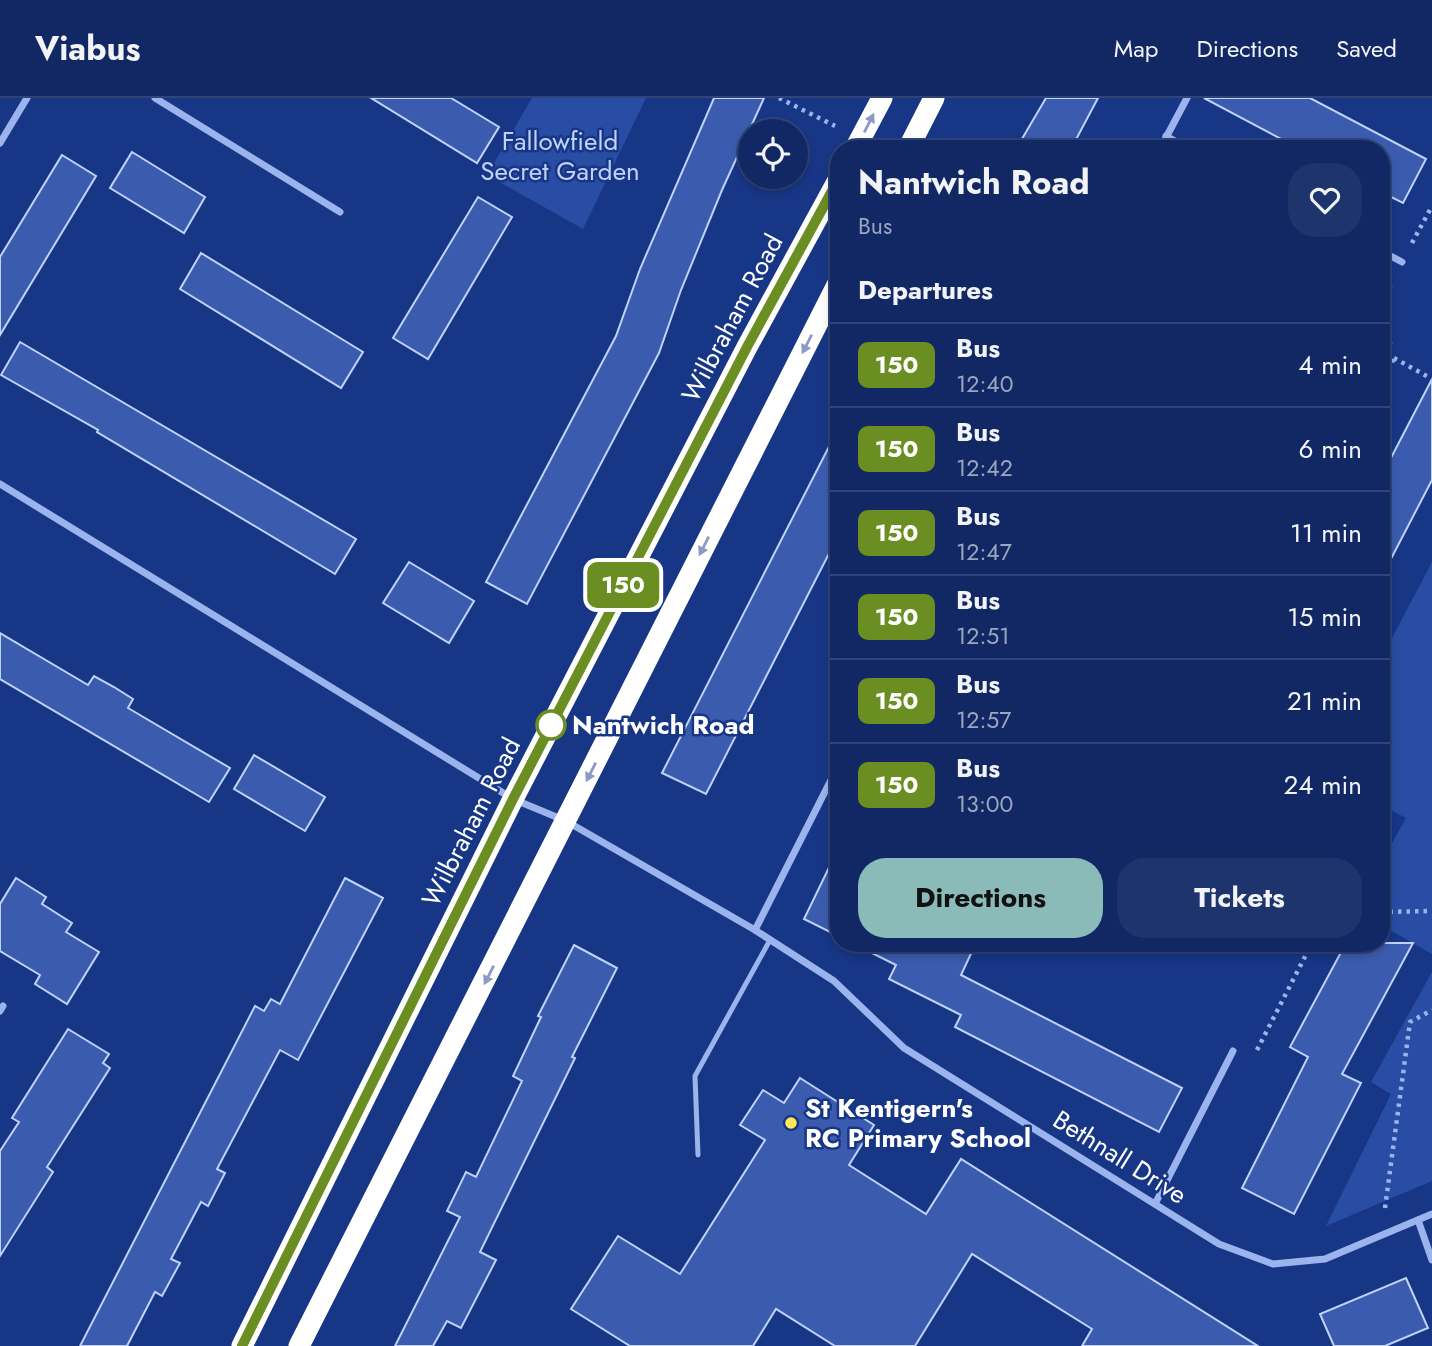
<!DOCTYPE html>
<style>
:root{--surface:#112864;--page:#1e346d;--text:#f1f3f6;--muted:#9ca6bf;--line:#304478;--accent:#8bbbb9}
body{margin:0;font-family:Jost,sans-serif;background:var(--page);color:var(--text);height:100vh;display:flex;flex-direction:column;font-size:26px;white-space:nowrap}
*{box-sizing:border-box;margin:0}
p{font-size:23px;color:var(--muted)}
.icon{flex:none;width:38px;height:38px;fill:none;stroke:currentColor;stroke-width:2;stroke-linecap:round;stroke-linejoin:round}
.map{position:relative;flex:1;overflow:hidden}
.sheet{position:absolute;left:830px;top:42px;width:560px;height:812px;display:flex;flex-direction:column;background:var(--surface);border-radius:28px;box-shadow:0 4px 10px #0003,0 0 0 2px var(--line)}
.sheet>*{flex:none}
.badge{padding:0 14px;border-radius:10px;font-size:24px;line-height:46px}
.buttons{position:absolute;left:738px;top:21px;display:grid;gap:14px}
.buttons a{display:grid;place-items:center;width:70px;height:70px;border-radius:50%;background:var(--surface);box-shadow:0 4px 10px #0003,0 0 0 2px var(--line);font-size:35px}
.map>.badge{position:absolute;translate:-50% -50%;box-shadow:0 0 0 4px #fff}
h2{padding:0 28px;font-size:26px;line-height:63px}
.round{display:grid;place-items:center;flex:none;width:74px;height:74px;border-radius:28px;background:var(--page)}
.summary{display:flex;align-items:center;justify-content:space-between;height:119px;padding:0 28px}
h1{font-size:33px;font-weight:700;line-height:52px}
.primary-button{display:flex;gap:14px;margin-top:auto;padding:14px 28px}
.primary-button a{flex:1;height:80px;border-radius:28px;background:var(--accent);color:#111;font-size:28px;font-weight:700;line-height:80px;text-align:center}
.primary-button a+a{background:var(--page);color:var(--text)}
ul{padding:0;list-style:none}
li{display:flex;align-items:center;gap:21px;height:84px;padding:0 28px;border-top:2px solid var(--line)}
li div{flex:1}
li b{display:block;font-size:26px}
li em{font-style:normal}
li .badge{min-width:77px;font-weight:700;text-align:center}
header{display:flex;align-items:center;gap:42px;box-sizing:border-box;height:98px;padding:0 35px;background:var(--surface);border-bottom:2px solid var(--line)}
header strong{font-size:33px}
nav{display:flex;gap:38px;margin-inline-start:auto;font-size:24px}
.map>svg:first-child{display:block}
</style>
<header>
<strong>Viabus</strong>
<nav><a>Map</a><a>Directions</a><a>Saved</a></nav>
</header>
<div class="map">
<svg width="1432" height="1248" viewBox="0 0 1432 1248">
<rect width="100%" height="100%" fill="#173686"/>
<g fill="#294da4">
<polygon points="532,0 646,0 583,131 487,77"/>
<polygon points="1432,464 1432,856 1381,827 1381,765 1406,720 1381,707 1381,561"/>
<polygon points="1432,874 1432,1083 1326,1128 1391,996 1371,984"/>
</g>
<g fill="#3b5cae" stroke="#c1d2fa" stroke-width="2">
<polygon points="371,0 451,0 499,29 477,65"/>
<polygon points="714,0 764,0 722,92 681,192 659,255 527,506 486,484 616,238 640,171"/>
<polygon points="1046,0 1098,0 1071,51 1016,51"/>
<polygon points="1204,0 1310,0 1426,61 1403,105 1381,94 1381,51 1300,51"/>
<polygon points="132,54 205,99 184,135 110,90"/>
<polygon points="62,57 96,78 0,237 0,159"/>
<polygon points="478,99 512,119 428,261 393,240"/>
<polygon points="201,155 363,254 341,290 180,191"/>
<polygon points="20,244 356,441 335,476 97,334 98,332 1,277"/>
<polygon points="1432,281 1432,382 1381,480 1381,379"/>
<polygon points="838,331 838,438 706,696 662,675"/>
<polygon points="409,464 474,503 449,545 383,505"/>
<polygon points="0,535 88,587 94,578 114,589 133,601 128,610 230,670 209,704 0,581"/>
<polygon points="254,657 325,699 305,733 234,691"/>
<polygon points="838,751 838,838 804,821"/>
<polygon points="16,780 46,799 42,806 72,825 66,834 99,854 67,906 35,886 40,877 0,853 0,806"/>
<polygon points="345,780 383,800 298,962 280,952 217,1071 225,1075 208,1108 201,1104 171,1161 180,1165 162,1198 155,1194 127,1248 80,1248 255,908 264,913 271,901 280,906"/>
<polygon points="852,845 976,845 961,877 1182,990 1159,1034 955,929 961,917 889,881 896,867"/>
<polygon points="1346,845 1413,845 1342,976 1361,985 1294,1116 1242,1090 1308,959 1290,949"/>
<polygon points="574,847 617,870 572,959 575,960 480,1154 496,1162 461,1230 447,1223 433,1248 395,1248 460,1119 447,1113 466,1074 476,1079 522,983 513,978 541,919 538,918"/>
<polygon points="68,931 109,956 103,965 110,970 47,1069 53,1074 0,1158 0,1053 19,1024 12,1020"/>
<polygon points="800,980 874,1027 849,1067 926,1116 961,1061 1258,1248 1082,1248 1092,1231 972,1156 915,1248 835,1248 776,1211 753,1248 630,1248 571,1211 618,1138 680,1176 765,1042 740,1027 763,992 784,1005"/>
<polygon points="1406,1180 1428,1230 1385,1248 1334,1248 1320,1216"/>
</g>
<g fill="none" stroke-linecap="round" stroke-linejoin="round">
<g stroke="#9cb4ed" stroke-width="4.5" stroke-dasharray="3.5 5" stroke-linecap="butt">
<polyline points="779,0 835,28"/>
<polyline points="1412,145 1432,108"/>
<polyline points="1381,205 1392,184"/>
<polyline points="1381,241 1392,247 1386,257 1394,260 1381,286"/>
<polyline points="1394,260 1432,281"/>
<polyline points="1381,814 1432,813"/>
<polyline points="1257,952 1312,845"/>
<polyline points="1385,1110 1410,924 1432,912"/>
</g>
<polyline stroke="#9cb4ed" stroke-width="5" points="698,1057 695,978 770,842"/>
<g stroke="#9cb4ed" stroke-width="7">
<polyline points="155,0 340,114"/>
<polyline points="1166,38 1189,51"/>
<polyline points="0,45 27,0"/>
<polyline points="1160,51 1187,0"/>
<polyline points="1381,153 1402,164"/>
<polyline points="0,386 513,701 566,723 755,832 834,883 904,950 1219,1146 1273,1166 1325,1161 1432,1116"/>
<polyline points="755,832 838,668"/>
<polyline points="0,913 3,908"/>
<polyline points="1155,1106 1233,953"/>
<polyline points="1418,1122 1432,1162"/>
</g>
<g stroke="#fff" stroke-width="21">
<polyline points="855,51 882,0"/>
<polyline points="908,51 934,0"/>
<polyline points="242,1248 513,701 747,249 838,82"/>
<polyline points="299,1248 838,185"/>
</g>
</g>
<defs><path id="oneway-solid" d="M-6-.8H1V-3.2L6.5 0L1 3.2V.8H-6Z" transform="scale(1.75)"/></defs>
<g fill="#8b9ac2">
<use href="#oneway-solid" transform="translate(869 25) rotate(-63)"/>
<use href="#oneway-solid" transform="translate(807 246) rotate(117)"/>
<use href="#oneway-solid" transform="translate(704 448) rotate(117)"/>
<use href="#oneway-solid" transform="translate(591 674) rotate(117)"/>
<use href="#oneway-solid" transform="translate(489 877) rotate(117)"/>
</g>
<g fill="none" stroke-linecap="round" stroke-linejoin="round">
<g stroke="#fff" stroke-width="16">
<polyline id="line" points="242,1248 513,701 747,249 838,82"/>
</g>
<use href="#line" stroke="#6b8e23" stroke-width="10"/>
</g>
<circle fill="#fff" stroke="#6b8e23" stroke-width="3.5" cx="551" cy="627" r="14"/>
<circle fill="#ffe958" stroke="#173686" stroke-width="2.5" cx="791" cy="1025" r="7"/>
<g text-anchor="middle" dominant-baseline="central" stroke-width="5" stroke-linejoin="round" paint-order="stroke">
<g font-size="26" fill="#c1d2fa" stroke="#173686">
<text x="560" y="43">Fallowfield<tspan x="560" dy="30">Secret Garden</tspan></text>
</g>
<g font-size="26" fill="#fff" stroke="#173686">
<text transform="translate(732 220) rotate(-62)">Wilbraham Road</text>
<text transform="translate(471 724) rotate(-63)">Wilbraham Road</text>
<text transform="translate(1120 1059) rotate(32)">Bethnall Drive</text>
</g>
<g font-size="26" font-weight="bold" fill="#fff" stroke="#173686" text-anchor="start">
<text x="572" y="627">Nantwich Road</text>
</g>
<g font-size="26" font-weight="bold" fill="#fff" stroke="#173686" text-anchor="start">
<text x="805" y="1010">St Kentigern's<tspan x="805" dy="30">RC Primary School</tspan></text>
</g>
</g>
</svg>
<div class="buttons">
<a><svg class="icon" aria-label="locate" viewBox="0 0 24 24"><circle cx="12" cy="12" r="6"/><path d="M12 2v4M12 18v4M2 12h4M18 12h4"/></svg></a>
</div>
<b class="badge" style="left:623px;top:487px;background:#6b8e23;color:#fff">150</b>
<section class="sheet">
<div class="summary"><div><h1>Nantwich Road</h1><p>Bus</p></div><a class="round"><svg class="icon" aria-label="heart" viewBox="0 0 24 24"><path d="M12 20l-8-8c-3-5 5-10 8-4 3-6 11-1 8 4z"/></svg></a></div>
<h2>Departures</h2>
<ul>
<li><span class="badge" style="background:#6b8e23;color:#fff">150</span><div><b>Bus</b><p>12:40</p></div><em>4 min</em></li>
<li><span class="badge" style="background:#6b8e23;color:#fff">150</span><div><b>Bus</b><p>12:42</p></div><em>6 min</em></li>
<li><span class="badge" style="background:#6b8e23;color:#fff">150</span><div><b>Bus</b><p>12:47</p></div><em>11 min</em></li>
<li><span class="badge" style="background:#6b8e23;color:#fff">150</span><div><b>Bus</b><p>12:51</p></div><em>15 min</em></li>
<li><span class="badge" style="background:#6b8e23;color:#fff">150</span><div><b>Bus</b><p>12:57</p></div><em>21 min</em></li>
<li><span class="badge" style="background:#6b8e23;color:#fff">150</span><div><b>Bus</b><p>13:00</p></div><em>24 min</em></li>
</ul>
<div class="primary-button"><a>Directions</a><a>Tickets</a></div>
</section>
</div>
